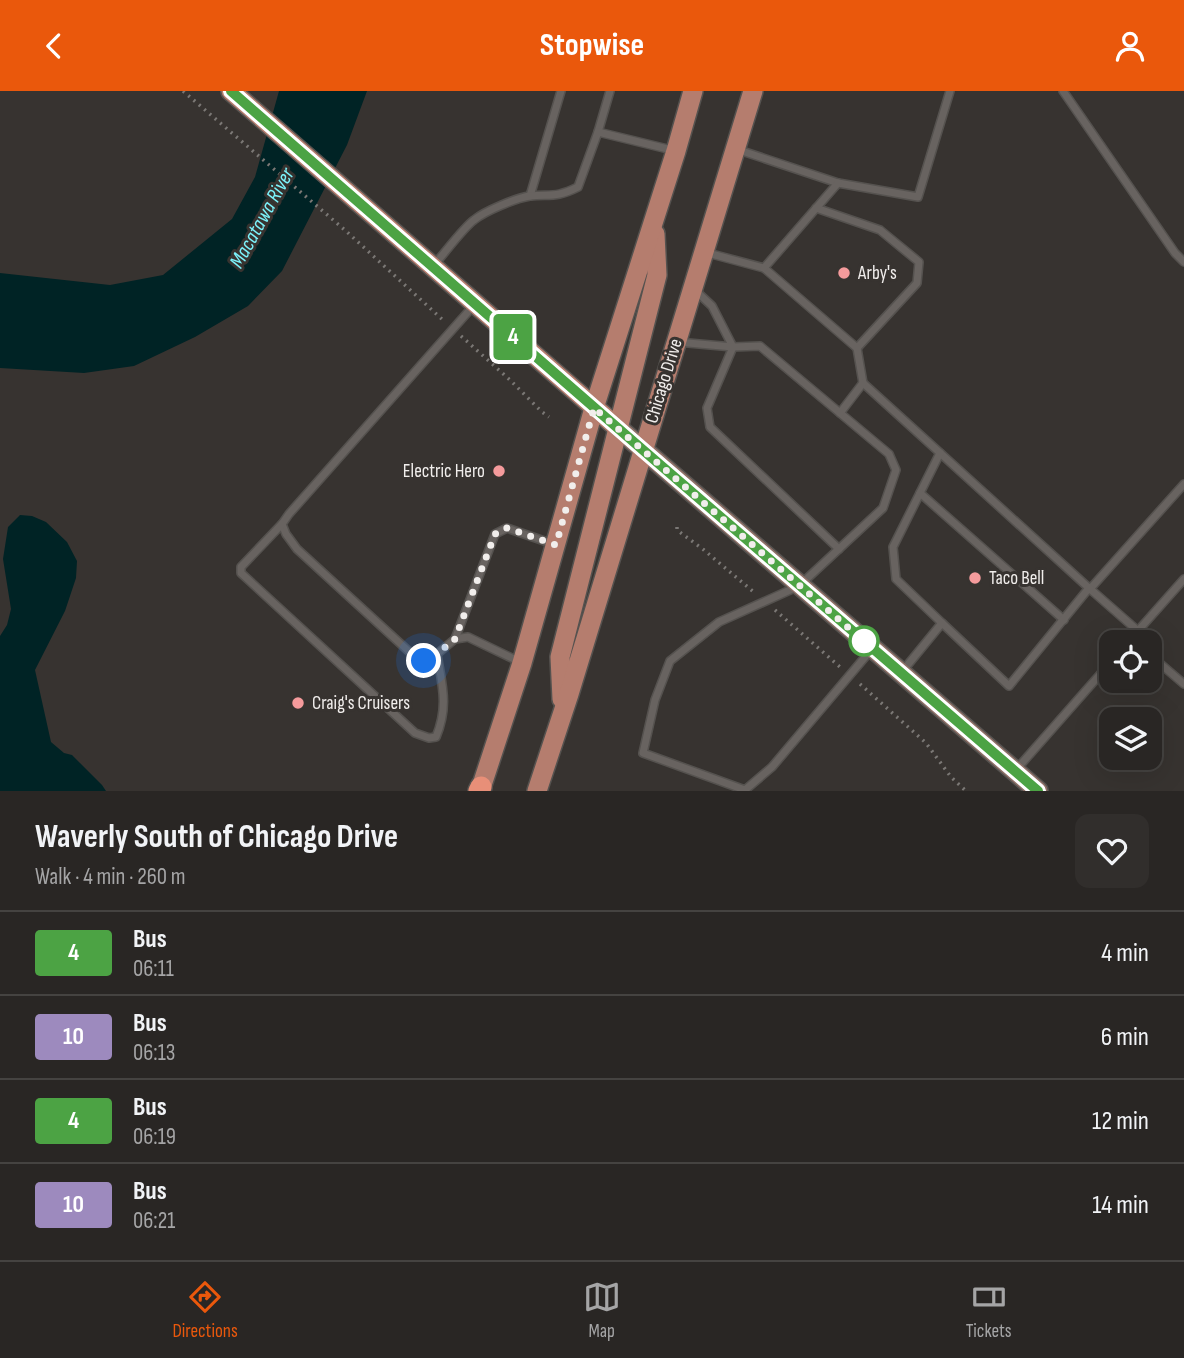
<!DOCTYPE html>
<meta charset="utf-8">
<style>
:root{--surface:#292624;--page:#312e2c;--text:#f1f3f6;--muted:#a5a5a6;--line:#454341;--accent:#ea580c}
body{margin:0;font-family:"Sofia Sans Condensed",sans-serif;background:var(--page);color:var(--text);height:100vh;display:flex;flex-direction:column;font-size:26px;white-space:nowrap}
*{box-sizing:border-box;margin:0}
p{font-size:23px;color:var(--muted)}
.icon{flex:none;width:38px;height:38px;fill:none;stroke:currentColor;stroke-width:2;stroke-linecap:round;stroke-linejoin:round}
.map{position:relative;height:700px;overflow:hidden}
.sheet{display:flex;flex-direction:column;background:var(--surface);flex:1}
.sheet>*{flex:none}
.badge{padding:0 14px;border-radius:5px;font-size:24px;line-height:46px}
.buttons{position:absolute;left:1099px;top:539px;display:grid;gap:14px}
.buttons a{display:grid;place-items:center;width:63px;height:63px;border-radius:14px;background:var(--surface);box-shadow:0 7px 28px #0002,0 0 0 2px var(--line);font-size:35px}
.you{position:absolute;width:35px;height:35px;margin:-18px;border:5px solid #fff;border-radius:50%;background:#1a73e8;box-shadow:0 0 0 10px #1a73e833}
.map>.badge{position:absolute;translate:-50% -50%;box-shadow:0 0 0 4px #fff}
.round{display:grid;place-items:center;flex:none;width:74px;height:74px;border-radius:14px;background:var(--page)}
.head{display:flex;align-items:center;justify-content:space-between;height:119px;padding:0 35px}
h1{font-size:33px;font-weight:700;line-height:52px}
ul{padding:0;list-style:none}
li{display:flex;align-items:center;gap:21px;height:84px;padding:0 35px;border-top:2px solid var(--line)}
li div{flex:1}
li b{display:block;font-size:26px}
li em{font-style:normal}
li .badge{min-width:77px;font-weight:700;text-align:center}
header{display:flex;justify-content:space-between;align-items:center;height:91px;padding:0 35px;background:var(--accent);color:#fff;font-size:32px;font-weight:700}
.dock{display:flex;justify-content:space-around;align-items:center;height:98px;border-top:2px solid var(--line);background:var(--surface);font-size:19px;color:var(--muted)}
.dock a{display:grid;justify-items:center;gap:4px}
.dock .active{color:var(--accent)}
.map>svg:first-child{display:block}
</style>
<header><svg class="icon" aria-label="back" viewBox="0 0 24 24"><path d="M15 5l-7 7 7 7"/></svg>Stopwise<svg class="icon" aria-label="person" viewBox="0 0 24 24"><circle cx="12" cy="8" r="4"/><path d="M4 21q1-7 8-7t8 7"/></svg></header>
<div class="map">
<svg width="1184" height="700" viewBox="0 0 1184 700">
<rect width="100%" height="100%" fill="#373330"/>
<g fill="#002325">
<polygon points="279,0 367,0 347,54 282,180 248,215 195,246 134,275 84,282 0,277 0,182 110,194 163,184 232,128 255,86"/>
<polygon points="20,424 32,425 46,431 67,451 77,470 76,487 65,520 35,579 51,651 64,662 72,664 102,694 106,700 0,700 0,545 7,534 11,518 3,468 8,436"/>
</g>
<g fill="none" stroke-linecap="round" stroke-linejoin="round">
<g stroke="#55524f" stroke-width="10">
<g id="service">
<polyline points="1063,0 1175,162 1184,171"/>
<polyline points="598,41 610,0"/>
<polyline points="736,58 838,92 918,106 950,0"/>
<polyline points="530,105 561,0"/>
<polyline points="816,117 880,139 919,171 917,192 857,257"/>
<polyline points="704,161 764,177 857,257 863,292 1090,498 1184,393"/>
<path d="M 434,174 C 444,163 463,137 474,129 C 485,120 516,107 530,105 C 551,103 556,107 578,96 L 598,41 L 676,60"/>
<polyline points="764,177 838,92"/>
<polyline points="696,200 712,215 733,256 707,317 710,336 839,458"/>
<polyline points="475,213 289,423 282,433 286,443 297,458 415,566 424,570 437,563 455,548 468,546 520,571"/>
<polyline points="677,251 733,256 760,255 889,363 896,379 883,417 799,495 719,531 670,570 655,609 643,662 745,699 772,676 871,559"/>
<polyline points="840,322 863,292"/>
<polyline points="940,362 893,456 896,488 942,532"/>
<polyline points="920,402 1064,529"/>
<path d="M 282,433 L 241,476 L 241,482 L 415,642 L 429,647 L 436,646 C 449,615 442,594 437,563"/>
<polyline points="455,548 495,443 507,437 553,453"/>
<polyline points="1128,551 1184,488"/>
<polyline points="1150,564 1184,593"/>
<polyline points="901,582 942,532 1009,595 1089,497 1138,540"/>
<polyline points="1015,680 1111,571"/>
</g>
</g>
<g stroke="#55524f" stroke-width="22">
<polyline id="secondary" points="618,337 1038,700"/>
</g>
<g stroke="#55524f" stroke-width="22">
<g id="primary">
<polyline points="231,0 618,337"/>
<polyline points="562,608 560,566 657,184 655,143"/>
<polyline points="480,700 522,572 594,317 676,60 693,0"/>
<polyline points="537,700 569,603 753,0"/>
</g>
</g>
<g stroke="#55524f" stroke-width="24">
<polyline id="motorway" points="479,700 481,696"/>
</g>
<g stroke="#7b7875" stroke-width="3.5" stroke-dasharray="2 5" stroke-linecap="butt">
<polyline points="183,0 346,140 444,230"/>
<polyline points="461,245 510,289 542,321 549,326"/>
<polyline points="677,436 677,439 704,459 756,503"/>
<polyline points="775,519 840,576"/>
<polyline points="860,593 926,652 951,686 966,700"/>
</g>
<use href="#service" stroke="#686360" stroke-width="7"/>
<use href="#secondary" stroke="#8e7067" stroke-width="19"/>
<use href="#primary" stroke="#b57d6e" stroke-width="19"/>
<use href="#motorway" stroke="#e88f78" stroke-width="21"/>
</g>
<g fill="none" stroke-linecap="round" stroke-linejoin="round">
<g stroke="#fff" stroke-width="16">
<polyline id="line" points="231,0 643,359 1038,700"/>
</g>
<use href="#line" stroke="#4ca344" stroke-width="10"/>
<polyline stroke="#f1eeec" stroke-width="7" stroke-dasharray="0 12.6" points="424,570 437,563 455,548 495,443 507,437 556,454 594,317 872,557 864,550"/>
</g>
<g fill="#f59b9c" stroke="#373330" stroke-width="2.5">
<circle cx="844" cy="182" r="7"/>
<circle cx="499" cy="380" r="7"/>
<circle cx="975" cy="487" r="7"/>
<circle cx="298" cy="612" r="7"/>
</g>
<circle fill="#fff" stroke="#4ca344" stroke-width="3.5" cx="864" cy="550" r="14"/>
<g text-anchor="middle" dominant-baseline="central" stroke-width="6" stroke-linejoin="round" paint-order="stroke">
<g font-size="19" fill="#f1eeec" stroke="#373330" text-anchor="start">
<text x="858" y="182">Arby's</text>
<text x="485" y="380" text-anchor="end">Electric Hero</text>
<text x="989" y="487">Taco Bell</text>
<text x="312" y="612">Craig's Cruisers</text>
</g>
<g font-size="19" fill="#f1eeec" stroke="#373330">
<text transform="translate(664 290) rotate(-73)">Chicago Drive</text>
</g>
<g font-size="21" font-style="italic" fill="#7cf3fb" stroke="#373330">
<text transform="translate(262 127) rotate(-61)">Macatawa River</text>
</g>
</g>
</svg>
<div class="buttons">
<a><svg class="icon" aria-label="locate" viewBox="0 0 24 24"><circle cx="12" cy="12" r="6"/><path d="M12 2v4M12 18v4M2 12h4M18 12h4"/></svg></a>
<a><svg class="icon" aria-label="layers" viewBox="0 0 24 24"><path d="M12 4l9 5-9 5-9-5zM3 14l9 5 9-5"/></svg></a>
</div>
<div class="you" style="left:424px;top:570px"></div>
<b class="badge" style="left:513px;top:246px;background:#4ca344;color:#fff">4</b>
</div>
<section class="sheet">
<div class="head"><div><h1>Waverly South of Chicago Drive</h1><p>Walk · 4 min · 260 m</p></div><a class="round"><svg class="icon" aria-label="heart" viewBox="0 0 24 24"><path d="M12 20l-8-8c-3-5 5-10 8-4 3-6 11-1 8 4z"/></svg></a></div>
<ul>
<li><span class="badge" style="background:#4ca344;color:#fff">4</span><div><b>Bus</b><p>06:11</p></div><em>4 min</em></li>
<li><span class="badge" style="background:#9d8abe;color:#fff">10</span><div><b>Bus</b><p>06:13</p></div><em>6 min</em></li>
<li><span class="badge" style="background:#4ca344;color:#fff">4</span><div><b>Bus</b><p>06:19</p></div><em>12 min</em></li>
<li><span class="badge" style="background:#9d8abe;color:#fff">10</span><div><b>Bus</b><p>06:21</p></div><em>14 min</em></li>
</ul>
</section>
<nav class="dock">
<a class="active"><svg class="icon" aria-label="directions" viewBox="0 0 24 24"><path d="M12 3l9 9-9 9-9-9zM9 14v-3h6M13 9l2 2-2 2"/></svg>Directions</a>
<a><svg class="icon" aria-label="map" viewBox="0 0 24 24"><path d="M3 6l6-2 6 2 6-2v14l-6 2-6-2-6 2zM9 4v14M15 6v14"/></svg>Map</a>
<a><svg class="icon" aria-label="tickets" viewBox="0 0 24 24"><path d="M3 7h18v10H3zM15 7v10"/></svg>Tickets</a>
</nav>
